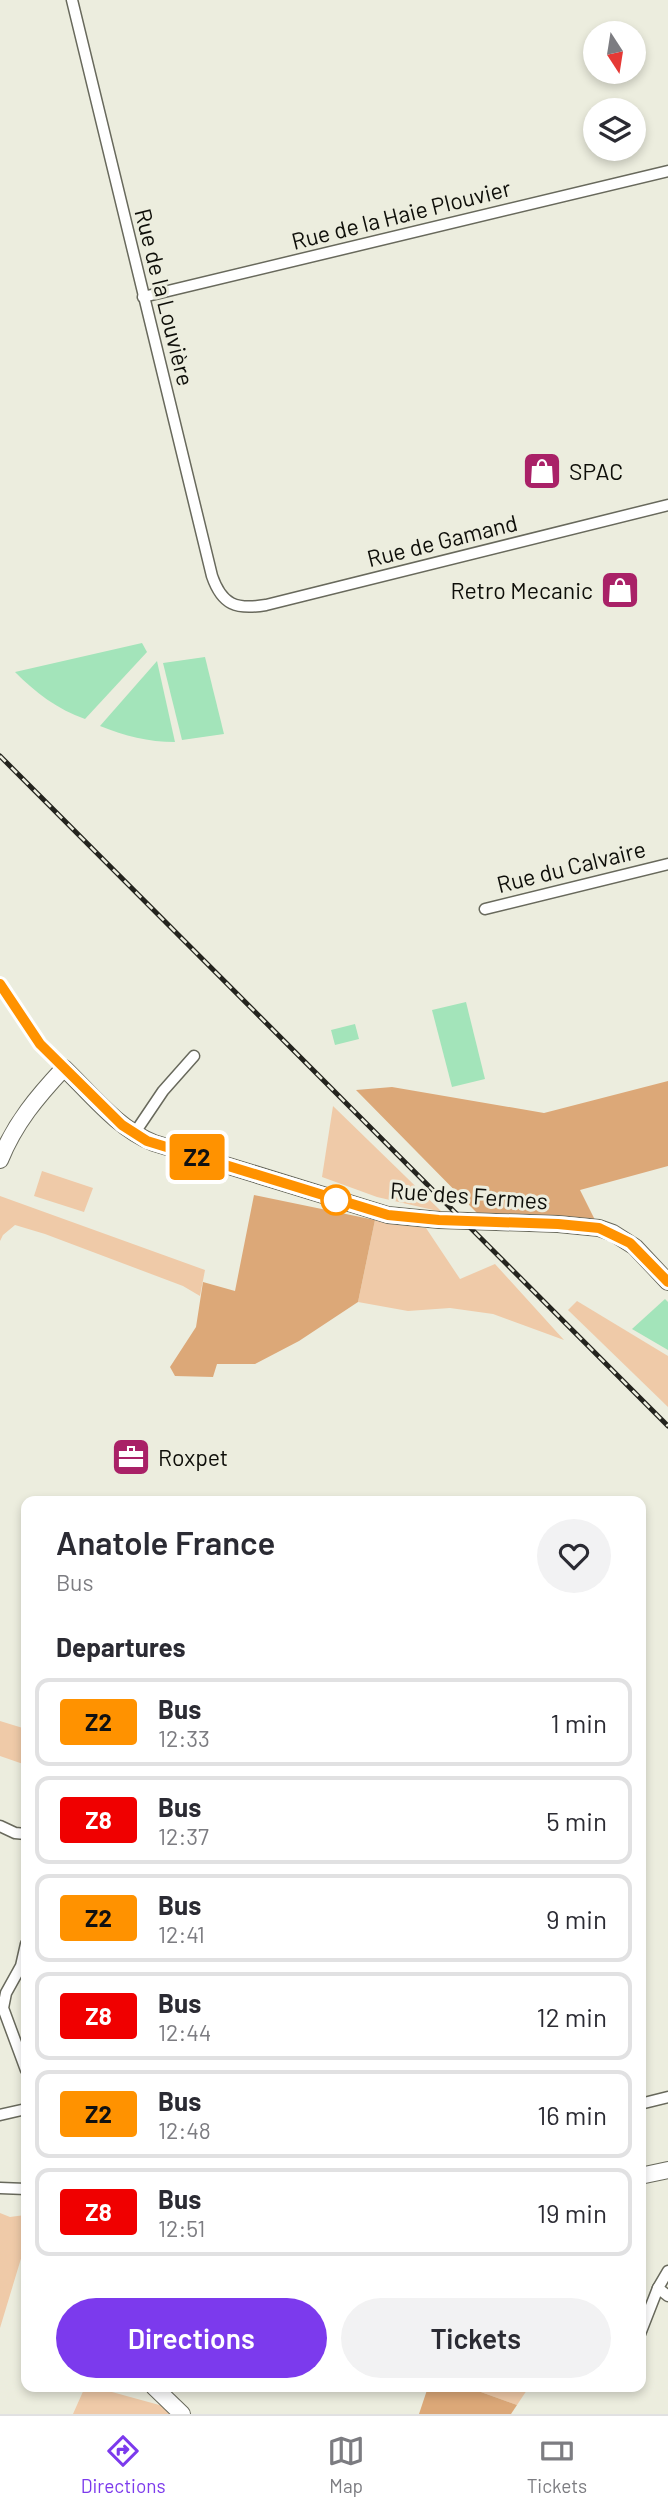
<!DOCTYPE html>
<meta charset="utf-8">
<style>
:root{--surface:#fff;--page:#f2f2f3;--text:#2b2b33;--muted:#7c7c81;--line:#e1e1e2;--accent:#7c3aed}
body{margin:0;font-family:Barlow,sans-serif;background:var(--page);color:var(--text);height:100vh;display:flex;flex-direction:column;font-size:26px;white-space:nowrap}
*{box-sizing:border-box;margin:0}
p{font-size:23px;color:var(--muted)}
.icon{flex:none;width:38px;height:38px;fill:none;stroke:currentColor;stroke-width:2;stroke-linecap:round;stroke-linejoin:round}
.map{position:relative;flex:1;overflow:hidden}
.sheet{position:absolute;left:21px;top:1496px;width:625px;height:896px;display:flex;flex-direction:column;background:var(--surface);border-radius:14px;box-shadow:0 4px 10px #0003}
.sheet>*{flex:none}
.badge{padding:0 14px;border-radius:5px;font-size:24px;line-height:46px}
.needle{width:46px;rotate:168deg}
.tools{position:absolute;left:583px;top:21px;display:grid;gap:14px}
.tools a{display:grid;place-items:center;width:63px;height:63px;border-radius:50%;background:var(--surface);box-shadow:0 4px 10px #0003;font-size:35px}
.map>.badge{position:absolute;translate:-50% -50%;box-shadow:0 0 0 4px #fff}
h2{padding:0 35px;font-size:26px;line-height:63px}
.round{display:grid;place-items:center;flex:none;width:74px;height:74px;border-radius:37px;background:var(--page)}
.summary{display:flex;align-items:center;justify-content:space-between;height:119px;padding:0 35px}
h1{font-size:33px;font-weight:600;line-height:52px}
.action{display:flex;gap:14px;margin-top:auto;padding:14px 35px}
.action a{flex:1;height:80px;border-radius:42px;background:var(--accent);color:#fff;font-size:28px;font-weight:600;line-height:80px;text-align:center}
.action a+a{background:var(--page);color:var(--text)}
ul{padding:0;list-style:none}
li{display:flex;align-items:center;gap:21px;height:88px;margin:0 14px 10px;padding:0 21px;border:4px solid var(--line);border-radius:14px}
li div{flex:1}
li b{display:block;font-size:26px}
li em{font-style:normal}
li .badge{min-width:77px;font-weight:700;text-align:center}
.tab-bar{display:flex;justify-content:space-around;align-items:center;height:98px;border-top:2px solid var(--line);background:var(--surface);font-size:19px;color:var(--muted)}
.tab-bar a{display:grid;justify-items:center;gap:4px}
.tab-bar .selected{color:var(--accent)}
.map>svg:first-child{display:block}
</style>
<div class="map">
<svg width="668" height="2414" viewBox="0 0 668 2414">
<rect width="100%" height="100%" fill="#ecedde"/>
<g fill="#efcaa8">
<polygon points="333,1106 442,1212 377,1197 322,1177"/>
<polygon points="42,1171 93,1188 84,1212 34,1196"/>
<polygon points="0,1196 205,1270 200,1296 183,1286 45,1234 15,1225 3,1235 0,1241"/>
<polygon points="375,1220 426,1228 460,1279 495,1264 564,1340 493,1314 450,1308 408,1311 358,1302"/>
<polygon points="577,1301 668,1356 668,1407 568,1310"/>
<polygon points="0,1721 26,1729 26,1765 0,1756"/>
<polygon points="0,2213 10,2217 25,2215 26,2218 26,2242 0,2328"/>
<polygon points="85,2387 103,2387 112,2392 163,2406 171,2414 73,2414"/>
<polygon points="467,2387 529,2387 517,2405"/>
</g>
<g fill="#dca878">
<polygon points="668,1081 668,1166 580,1190 596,1222 477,1213 356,1090 392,1087 544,1113"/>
<polygon points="254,1195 375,1220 358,1302 299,1341 255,1364 217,1364 213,1377 175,1376 170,1367 196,1327 203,1282 235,1291"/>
<polygon points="428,2387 467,2387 517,2405 511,2414 419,2414"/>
</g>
<g fill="#a3e4ba">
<path d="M 142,643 L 147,652 L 85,719 C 57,709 36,693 15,672 Z"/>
<polygon points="205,657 224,734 182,740 163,663"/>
<path d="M 157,661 L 175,742 C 148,742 125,736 100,726 Z"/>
<polygon points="466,1002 485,1079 452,1087 432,1010"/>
<polygon points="355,1024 359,1039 335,1045 331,1030"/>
<polygon points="665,1299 668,1302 668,1350 632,1329"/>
</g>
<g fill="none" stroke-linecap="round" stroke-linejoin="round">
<g stroke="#68695c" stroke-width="13">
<g id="street">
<path d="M 72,0 L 212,576 C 222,605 236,610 266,605 L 668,505"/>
<polyline points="143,297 668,171"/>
<polyline points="485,909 668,864"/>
<polyline points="0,984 34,1036 64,1068"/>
<polyline points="134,1134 163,1091 194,1056"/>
<polyline points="0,1826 15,1833 26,1834"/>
<polyline points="26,1944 21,1966 6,1993 3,2008 26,2070"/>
<polyline points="640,2104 668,2097"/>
<polyline points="0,2115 26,2109"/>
<polyline points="0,2188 26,2189"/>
<polyline points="668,2271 658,2288 668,2296"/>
<polyline points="640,2334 658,2288"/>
</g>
</g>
<g stroke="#68695c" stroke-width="18">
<g id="secondary">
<path d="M 0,1160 C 15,1123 37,1097 64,1068 C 92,1095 117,1128 154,1143 L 388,1215 L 439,1220 L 558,1224 L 599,1228 L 613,1233 L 635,1247 L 668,1282"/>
<polyline points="640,2176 668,2170"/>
<polyline points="154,2387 182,2414"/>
</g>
</g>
<use href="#street" stroke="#fff" stroke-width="10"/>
<use href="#secondary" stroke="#fff" stroke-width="16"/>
<g stroke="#24241e" stroke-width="5">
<polyline id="rail" points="0,756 668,1426"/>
</g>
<use href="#rail" stroke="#ecedde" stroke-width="2.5" stroke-dasharray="8" stroke-linecap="butt"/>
</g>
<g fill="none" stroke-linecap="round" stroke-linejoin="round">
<g stroke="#fff" stroke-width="16">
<polyline id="line" points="0,984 40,1044 122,1125 147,1141 388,1215 439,1220 558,1224 599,1228 630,1243 668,1282"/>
</g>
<use href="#line" stroke="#ff9200" stroke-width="10"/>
</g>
<defs>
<g id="shop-square" transform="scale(2.0125)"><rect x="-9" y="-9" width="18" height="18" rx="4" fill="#a92167" stroke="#ecedde"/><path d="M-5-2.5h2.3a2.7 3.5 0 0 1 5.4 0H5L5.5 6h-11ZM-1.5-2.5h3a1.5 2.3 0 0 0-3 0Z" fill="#fff"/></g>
<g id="office-square" transform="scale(2.0125)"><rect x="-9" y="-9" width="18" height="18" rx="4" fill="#a92167" stroke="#ecedde"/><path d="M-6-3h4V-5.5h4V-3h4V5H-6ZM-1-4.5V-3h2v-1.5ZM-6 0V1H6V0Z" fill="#fff"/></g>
</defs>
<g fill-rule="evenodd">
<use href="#shop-square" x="542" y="471"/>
<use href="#shop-square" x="620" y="590"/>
<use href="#office-square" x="131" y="1457"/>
</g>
<circle fill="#fff" stroke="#ff9200" stroke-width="3.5" cx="336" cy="1200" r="14"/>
<g text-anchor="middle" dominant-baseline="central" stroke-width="6" stroke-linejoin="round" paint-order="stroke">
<g font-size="23" fill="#0e0e09" stroke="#ecedde">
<text transform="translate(401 214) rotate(-14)">Rue de la Haie Plouvier</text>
<text transform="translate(165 297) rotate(76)">Rue de la Louvière</text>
<text transform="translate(442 540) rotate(-14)">Rue de Gamand</text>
<text transform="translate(571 866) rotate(-14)">Rue du Calvaire</text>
<text transform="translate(469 1195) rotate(4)">Rue des Fermes</text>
</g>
<g font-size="23" fill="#0e0e09" stroke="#ecedde" text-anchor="start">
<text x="569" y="471">SPAC</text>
<text x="593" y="590" text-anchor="end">Retro Mecanic</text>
<text x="158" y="1457">Roxpet</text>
</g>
</g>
</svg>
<div class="tools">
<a><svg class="needle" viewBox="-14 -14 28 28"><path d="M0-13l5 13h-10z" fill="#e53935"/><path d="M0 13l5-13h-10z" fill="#7c7c81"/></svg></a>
<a><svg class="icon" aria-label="layers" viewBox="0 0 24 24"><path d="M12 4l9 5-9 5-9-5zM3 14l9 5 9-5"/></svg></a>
</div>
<b class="badge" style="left:197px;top:1157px;background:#ff9200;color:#111">Z2</b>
<section class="sheet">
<div class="summary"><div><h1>Anatole France</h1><p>Bus</p></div><a class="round"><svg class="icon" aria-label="heart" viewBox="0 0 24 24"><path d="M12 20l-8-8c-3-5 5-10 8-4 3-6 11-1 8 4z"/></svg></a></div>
<h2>Departures</h2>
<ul>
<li><span class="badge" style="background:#ff9200;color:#111">Z2</span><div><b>Bus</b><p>12:33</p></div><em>1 min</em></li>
<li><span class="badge" style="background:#f00000;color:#fff">Z8</span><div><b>Bus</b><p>12:37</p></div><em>5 min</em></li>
<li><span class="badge" style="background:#ff9200;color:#111">Z2</span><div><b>Bus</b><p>12:41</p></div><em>9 min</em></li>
<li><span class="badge" style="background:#f00000;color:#fff">Z8</span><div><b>Bus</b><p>12:44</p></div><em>12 min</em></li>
<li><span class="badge" style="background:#ff9200;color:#111">Z2</span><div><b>Bus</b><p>12:48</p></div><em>16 min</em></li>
<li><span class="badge" style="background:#f00000;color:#fff">Z8</span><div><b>Bus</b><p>12:51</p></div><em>19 min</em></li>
</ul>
<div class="action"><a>Directions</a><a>Tickets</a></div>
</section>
</div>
<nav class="tab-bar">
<a class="selected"><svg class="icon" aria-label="directions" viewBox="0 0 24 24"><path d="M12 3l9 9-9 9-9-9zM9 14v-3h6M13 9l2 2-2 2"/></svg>Directions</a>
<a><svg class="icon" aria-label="map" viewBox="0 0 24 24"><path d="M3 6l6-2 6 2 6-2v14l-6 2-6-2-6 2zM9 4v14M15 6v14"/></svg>Map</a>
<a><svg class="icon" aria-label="tickets" viewBox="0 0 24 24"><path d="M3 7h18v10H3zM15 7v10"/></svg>Tickets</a>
</nav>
